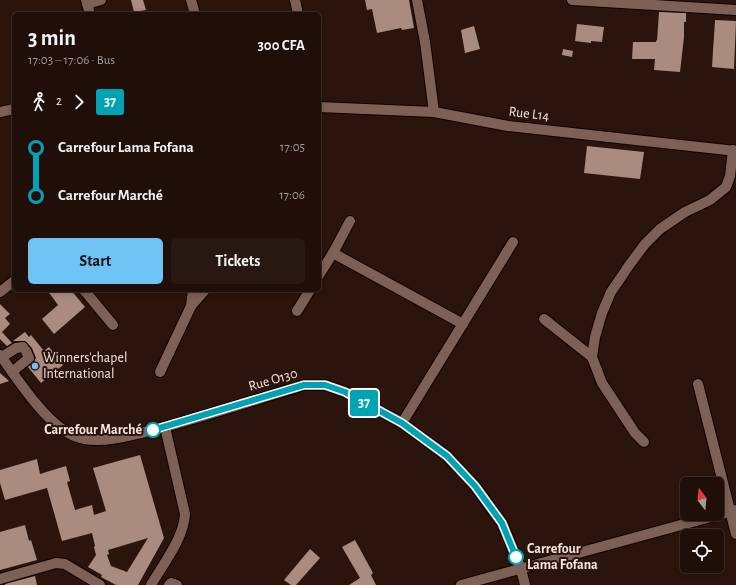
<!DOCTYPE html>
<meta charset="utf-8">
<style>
:root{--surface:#200f08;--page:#281812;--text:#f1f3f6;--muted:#a29c9c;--line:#3d2f29;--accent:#6fc2f4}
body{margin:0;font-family:"Alegreya Sans",sans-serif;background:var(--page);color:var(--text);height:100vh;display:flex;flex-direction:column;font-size:15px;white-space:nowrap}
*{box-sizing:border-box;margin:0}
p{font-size:13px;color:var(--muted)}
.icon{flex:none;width:22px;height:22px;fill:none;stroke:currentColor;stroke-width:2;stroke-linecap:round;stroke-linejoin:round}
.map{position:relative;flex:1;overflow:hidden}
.panel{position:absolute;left:12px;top:12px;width:309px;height:280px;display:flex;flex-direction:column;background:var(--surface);border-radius:6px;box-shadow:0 2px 6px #0003,0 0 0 1px var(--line)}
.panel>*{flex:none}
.badge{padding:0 8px;border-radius:3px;font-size:14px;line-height:26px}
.needle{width:26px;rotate:344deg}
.controls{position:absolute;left:680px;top:477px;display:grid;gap:8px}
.controls a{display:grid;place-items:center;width:44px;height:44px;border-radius:6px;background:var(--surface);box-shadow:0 2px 6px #0003,0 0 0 1px var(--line);font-size:20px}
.map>.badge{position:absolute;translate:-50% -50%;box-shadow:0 0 0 2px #fff}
.legs{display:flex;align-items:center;gap:6px;height:44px;padding:0 16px;font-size:13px}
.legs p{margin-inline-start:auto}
.head{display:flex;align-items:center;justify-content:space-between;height:68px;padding:0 16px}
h1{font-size:22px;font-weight:700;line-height:30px}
.button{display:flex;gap:8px;margin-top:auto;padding:8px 16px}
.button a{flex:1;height:46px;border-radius:6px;background:var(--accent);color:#111;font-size:16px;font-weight:700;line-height:46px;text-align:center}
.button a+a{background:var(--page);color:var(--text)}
ul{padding:0 16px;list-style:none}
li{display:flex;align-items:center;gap:14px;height:48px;font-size:15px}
li i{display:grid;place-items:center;width:6px;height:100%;margin:0 5px;background:currentColor}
li i::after{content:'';width:10px;height:10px;margin:-5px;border:3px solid;border-radius:50%;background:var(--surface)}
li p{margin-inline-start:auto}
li:first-child i{background:linear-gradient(#0000 50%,currentColor 0)}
li:last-child i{background:linear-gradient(currentColor 50%,#0000 0)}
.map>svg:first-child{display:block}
</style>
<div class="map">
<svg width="736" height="585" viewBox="0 0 736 585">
<rect width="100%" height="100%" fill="#2b140b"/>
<g fill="#aa8b80" fill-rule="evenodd">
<polygon points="131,0 143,0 146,10 134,12"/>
<polygon points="365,0 409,0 414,28 402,30 401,28 377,33 372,9 367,10"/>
<polygon points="659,12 686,13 686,22 684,22 684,37 680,72 654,70 655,59 632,59 633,42 656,42 656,40 657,41"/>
<polygon points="715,20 736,21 734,69 712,67"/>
<polygon points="577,24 604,27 602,42 591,41 591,43 575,41"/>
<polygon points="474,26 480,49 465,53 461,30"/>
<polygon points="563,49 573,51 572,57 562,55"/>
<polygon points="587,146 644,152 640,179 584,173"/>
<polygon points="47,290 71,290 85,307 54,334 42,319 58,305"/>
<polygon points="0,304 10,314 5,318 10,324 2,332 12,343 7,346 0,339"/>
<polygon points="25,332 29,337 31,335 44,351 49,347 63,365 41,383 28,367 33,363 36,358 32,348 25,341 13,341"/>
<polygon points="0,373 9,381 0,384"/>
<path d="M 140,455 L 164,538 L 138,585 L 116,585 L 101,577 L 102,575 L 88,567 L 96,555 L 94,547 L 95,546 L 92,533 L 62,541 L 47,488 L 5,500 L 0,483 L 0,470 L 37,459 L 40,474 L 66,466 L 70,481 L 67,482 L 75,510 L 92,505 L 94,515 L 106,511 L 93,468 ZM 148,538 L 127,572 L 111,566 L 107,555 L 109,554 L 108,550 Z"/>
<polygon points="25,525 29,541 31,540 37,560 0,570 0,532"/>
<polygon points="355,540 373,573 371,575 376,585 349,585 360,578 342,547"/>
<polygon points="310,549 320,558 296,585 291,585 284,580"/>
<polygon points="35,576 37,585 5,585 5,584"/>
</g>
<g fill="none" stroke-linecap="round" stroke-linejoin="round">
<g stroke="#120100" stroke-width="12">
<g id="minor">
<polyline points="86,0 90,14"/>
<polyline points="191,0 195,14"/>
<polyline points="295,0 298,14"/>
<polyline points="417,0 425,42 434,112"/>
<polyline points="572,0 736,10"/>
<polyline points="87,4 101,0"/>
<polyline points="319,107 434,112 508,126 736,151"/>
<polyline points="0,112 14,109"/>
<polyline points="333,253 463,324"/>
<polyline points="319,275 333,253 350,221"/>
<polyline points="84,290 113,325"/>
<polyline points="0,292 14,281"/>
<polyline points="191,306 205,290"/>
<polyline points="297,311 310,290"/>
<polyline points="544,319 592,357"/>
<path d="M 0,355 C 16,377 42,417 65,431 C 74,437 85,440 96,440 C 111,441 127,436 141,433 C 196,420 250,401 304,385 L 325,385 L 345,392 L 402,423 L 447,456 L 475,486 L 502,523 L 521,569 L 525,585"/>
<polyline points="2,357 16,348 23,347"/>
<polyline points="12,372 29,358 26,351"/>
<polyline points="160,372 191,306 193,290"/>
<polyline points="698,384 736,534"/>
<polyline points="402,423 513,242"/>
<polyline points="644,442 635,433 602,383 592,357 595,337 602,313 611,292 630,264 645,244 660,229 685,212 710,200 726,187 730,176 733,150"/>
<polyline points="0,579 56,563 65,564 100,585"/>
<path d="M 151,585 C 163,564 184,538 185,514 L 165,427"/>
<polyline points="169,585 171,583 177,585"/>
<polyline points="461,585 736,510"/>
</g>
</g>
<use href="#minor" stroke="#7d6056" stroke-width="10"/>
</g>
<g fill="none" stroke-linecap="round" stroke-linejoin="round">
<g stroke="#fff" stroke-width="9">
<polyline id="line-1" points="153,430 304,385 325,385 345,392 402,423 447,456 475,486 502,523 516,557"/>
</g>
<use href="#line-1" stroke="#00a3b4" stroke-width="6"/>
</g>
<circle fill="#6fc2f4" stroke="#2b140b" stroke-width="1.5" cx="35" cy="366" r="4"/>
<g fill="#fff" stroke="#00a3b4" stroke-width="2">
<circle cx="153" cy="430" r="7"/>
<circle cx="516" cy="557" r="7"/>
</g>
<g text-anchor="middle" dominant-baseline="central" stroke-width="4" stroke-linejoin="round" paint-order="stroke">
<g font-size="14" fill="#f6e5df" stroke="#2b140b">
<text transform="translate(529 114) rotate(7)">Rue L14</text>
<text transform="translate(273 380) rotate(-16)">Rue O130</text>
</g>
<g font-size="14" fill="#f6e5df" stroke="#2b140b" text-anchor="start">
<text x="43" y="358">Winners'chapel<tspan x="43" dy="16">International</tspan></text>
</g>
<g font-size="14" font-weight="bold" fill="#f6e5df" stroke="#2b140b" text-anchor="end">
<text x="142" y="430">Carrefour Marché</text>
<text x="527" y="549" text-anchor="start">Carrefour<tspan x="527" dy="16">Lama Fofana</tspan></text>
</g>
</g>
</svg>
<div class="controls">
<a><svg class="needle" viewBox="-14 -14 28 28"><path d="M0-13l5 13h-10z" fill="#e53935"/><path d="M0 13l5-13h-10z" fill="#a29c9c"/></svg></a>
<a><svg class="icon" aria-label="locate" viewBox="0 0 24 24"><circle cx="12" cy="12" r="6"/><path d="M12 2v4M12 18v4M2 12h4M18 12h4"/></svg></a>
</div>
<b class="badge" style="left:364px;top:403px;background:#00a3b4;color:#fff">37</b>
<section class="panel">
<div class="head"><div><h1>3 min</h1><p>17:03 – 17:06 · Bus</p></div><b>300 CFA</b></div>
<div class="legs"><svg class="icon" aria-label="walk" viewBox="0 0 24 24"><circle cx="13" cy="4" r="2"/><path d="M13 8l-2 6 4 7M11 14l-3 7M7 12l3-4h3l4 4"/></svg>2<svg class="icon" aria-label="forward" viewBox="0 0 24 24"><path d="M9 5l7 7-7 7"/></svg><b class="badge" style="background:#00a3b4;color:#fff">37</b></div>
<ul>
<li><i style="color:#00a3b4"></i><b>Carrefour Lama Fofana</b><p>17:05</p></li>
<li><i style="color:#00a3b4"></i><b>Carrefour Marché</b><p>17:06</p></li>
</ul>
<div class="button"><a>Start</a><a>Tickets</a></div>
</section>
</div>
